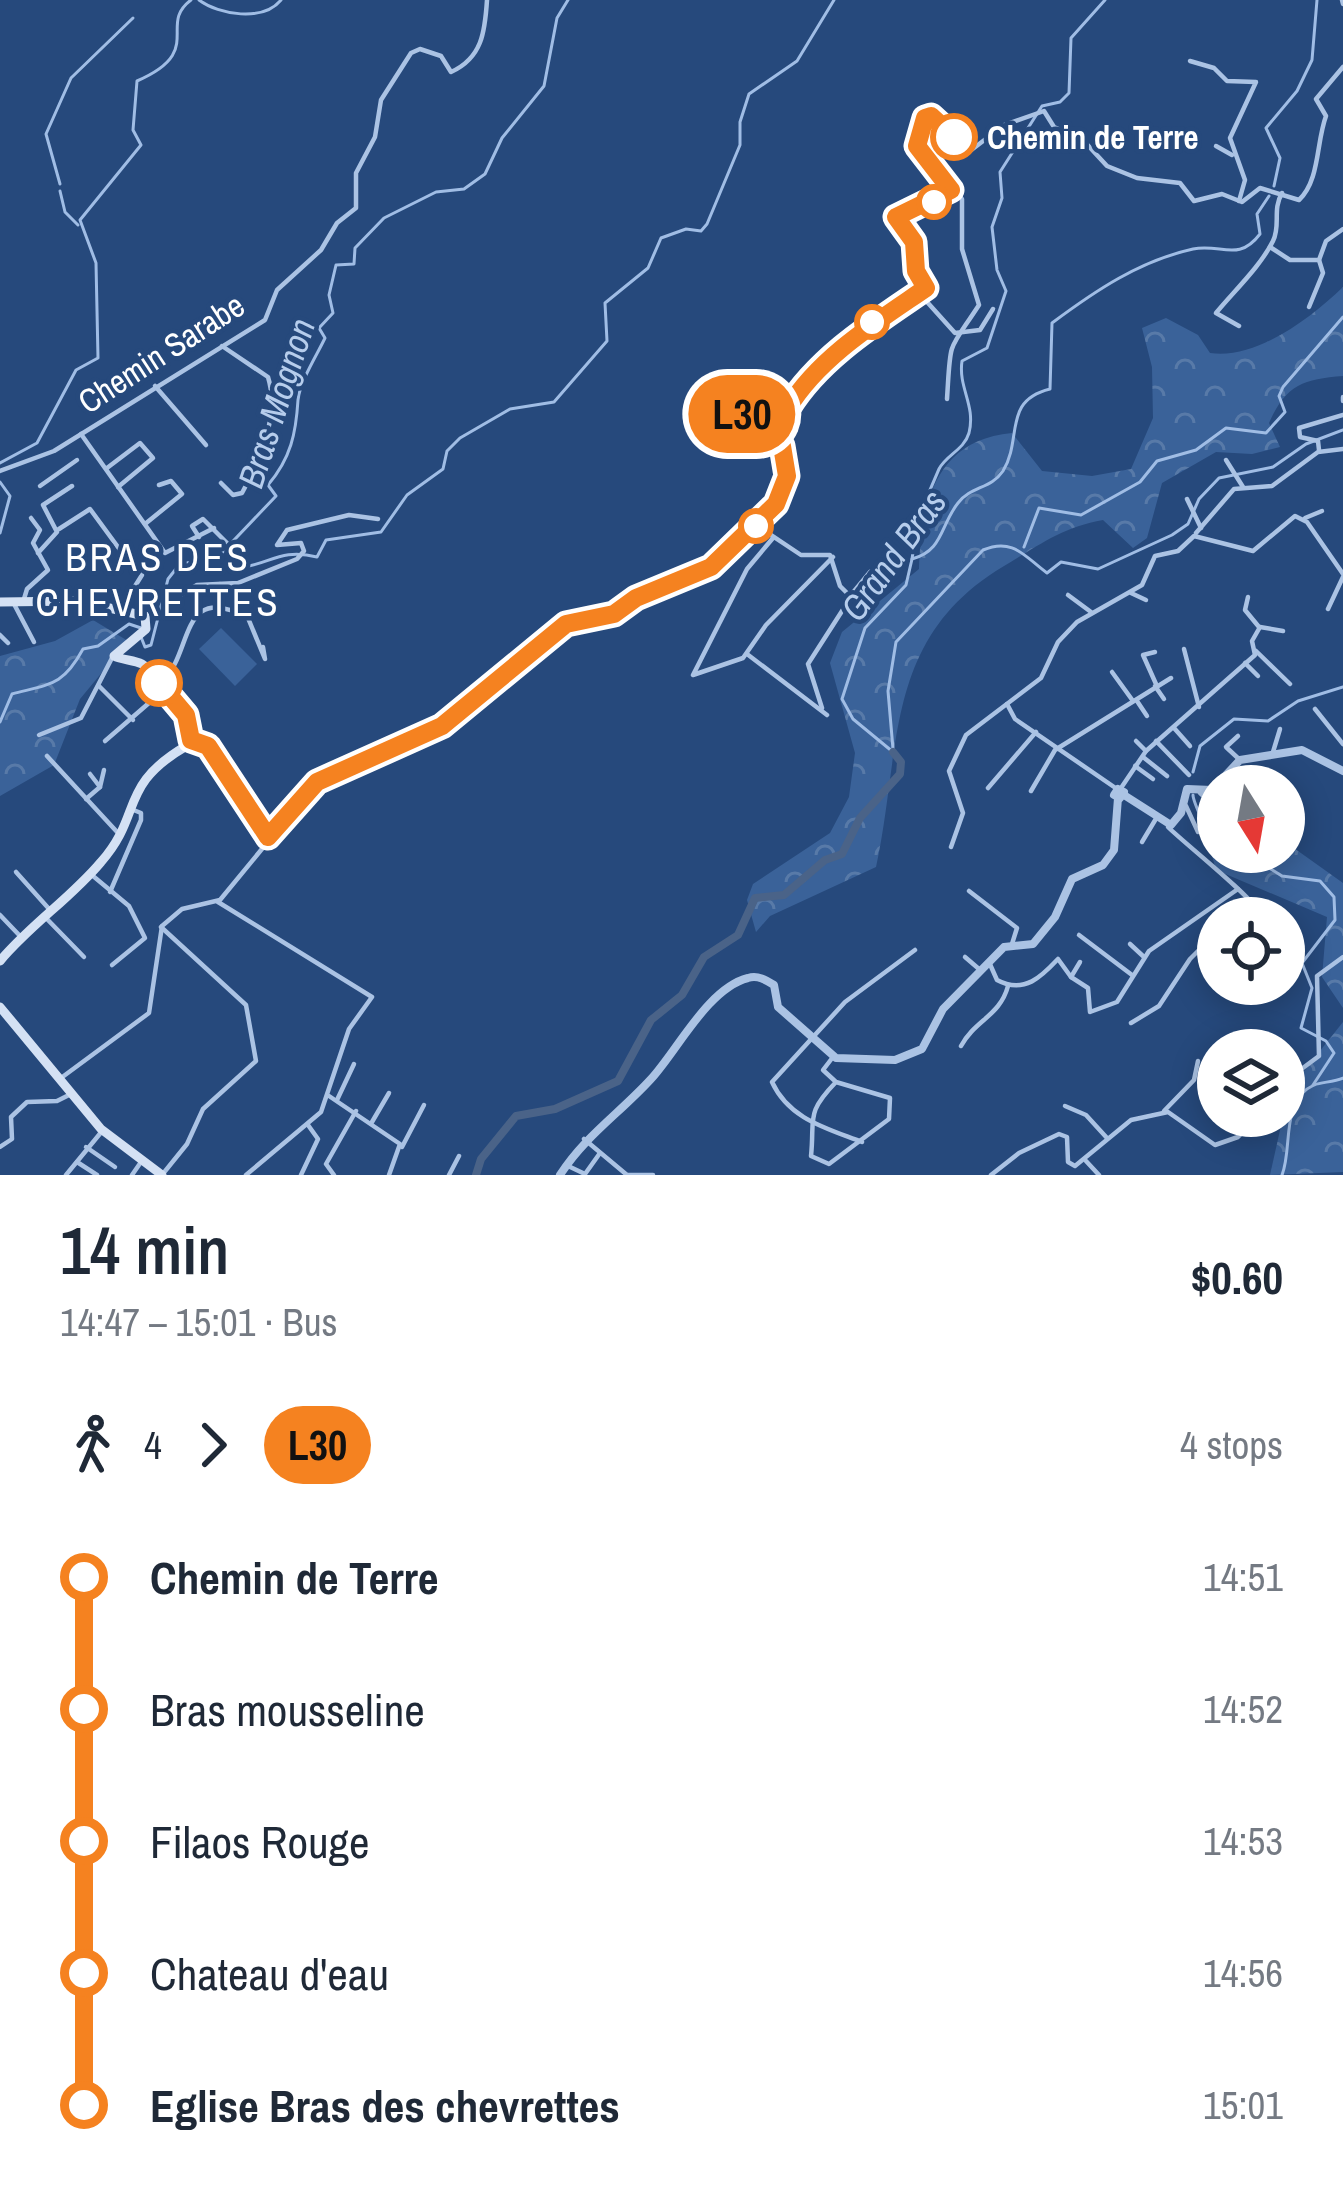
<!DOCTYPE html>
<meta charset="utf-8">
<style>
:root{--surface:#fff;--page:#f6f6f7;--text:#1f2937;--muted:#747a83}
body{margin:0;font-family:"Archivo Narrow",sans-serif;background:var(--page);color:var(--text);height:100vh;display:flex;flex-direction:column;font-size:45px;white-space:nowrap}
*{box-sizing:border-box;margin:0}
p{font-size:39px;color:var(--muted)}
.icon{flex:none;width:66px;height:66px;fill:none;stroke:currentColor;stroke-width:2;stroke-linecap:round;stroke-linejoin:round}
.map{position:relative;height:1175px;overflow:hidden}
.drawer{display:flex;flex-direction:column;background:var(--surface);flex:1}
.drawer>*{flex:none}
.badge{padding:0 24px;border-radius:39px;font-size:42px;line-height:78px}
.needle{width:78px;rotate:169deg}
.buttons{position:absolute;left:1197px;top:765px;display:grid;gap:24px}
.buttons a{display:grid;place-items:center;width:108px;height:108px;border-radius:50%;background:var(--surface);box-shadow:0 6px 30px #0003;font-size:60px}
.map>.badge{position:absolute;translate:-50% -50%;box-shadow:0 0 0 6px #fff}
.legs{display:flex;align-items:center;gap:18px;height:132px;padding:0 60px;font-size:39px}
.legs p{margin-inline-start:auto}
.overview{display:flex;align-items:center;justify-content:space-between;height:204px;padding:0 60px}
h1{font-size:66px;font-weight:600;line-height:90px}
ul{padding:0 60px;list-style:none}
li{display:flex;align-items:center;gap:42px;height:132px;font-size:45px}
li i{display:grid;place-items:center;width:18px;height:100%;margin:0 15px;background:currentColor}
li i::after{content:'';width:30px;height:30px;margin:-15px;border:9px solid;border-radius:50%;background:var(--surface)}
li p{margin-inline-start:auto}
li:first-child i{background:linear-gradient(#0000 50%,currentColor 0)}
li:last-child i{background:linear-gradient(currentColor 50%,#0000 0)}
.map>svg:first-child{display:block}
</style>
<div class="map">
<svg width="1343" height="1175" viewBox="0 0 1343 1175">
<defs>
<pattern id="forest-crowns" width="20" height="18" patternUnits="userSpaceOnUse" patternTransform="scale(3)"><rect width="20" height="18" fill="#3a6299"/><path d="M2 6a3 3 0 1 1 6 0M12 15a3 3 0 1 1 6 0" fill="none" stroke="#587aa8"/></pattern>
</defs>
<rect width="100%" height="100%" fill="#26497c"/>
<g fill="url(#forest-crowns)">
<path d="M 1343,287 L 1343,376 C 1303,379 1286,385 1269,423 L 1280,447 L 1252,454 L 1216,452 L 1162,483 L 1147,538 L 1133,548 L 1103,520 C 1062,527 1038,546 1004,566 C 883,638 902,747 876,867 L 770,916 L 756,932 L 747,900 L 753,884 L 830,833 L 849,797 L 855,753 L 830,663 L 842,632 L 919,569 C 921,502 936,440 1012,433 L 1042,471 L 1092,476 L 1131,469 L 1153,418 L 1152,367 L 1142,328 L 1166,318 L 1198,335 L 1210,353 C 1256,360 1311,318 1343,287 Z"/>
<polygon points="93,620 128,641 80,699 54,765 0,796 0,656 55,641"/>
<polygon points="1218,832 1218,852 1284,852 1284,841 1343,883 1343,1008 1322,977 1327,917 1216,870 1207,837"/>
<polygon points="1343,1022 1343,1172 1270,1175 1289,1090"/>
</g>
<polygon fill="#3a6299" points="221,628 257,664 235,686 199,649"/>
<g fill="none" stroke-linecap="round" stroke-linejoin="round">
<g stroke="#a0bde5" stroke-width="3">
<path d="M 199,0 C 219,15 263,22 281,0"/>
<polyline points="60,184 46,134 71,78 133,18"/>
<polyline points="1274,186 1280,158 1266,128 1297,91 1312,60 1317,0"/>
<polyline points="60,191 65,212 78,225"/>
<path d="M 0,463 L 37,443 L 76,370 L 98,358 L 96,263 L 80,220 L 141,145 L 133,130 L 137,81 C 206,51 157,25 191,0"/>
<polyline points="0,482 10,496 0,533"/>
<polyline points="1024,547 1039,508 1081,515 1140,482 1157,461 1196,450 1226,428 1266,433 1285,412 1279,396 1283,387 1343,317"/>
<path d="M 216,559 L 276,496 L 268,485 C 291,458 296,433 298,400 C 300,381 317,355 325,338 L 319,328 L 333,313 L 329,295 L 336,265 L 354,264 L 355,248 L 384,218 L 436,192 L 464,189 L 485,174 L 502,138 L 544,86 L 557,18 L 568,0"/>
<path d="M 912,559 C 916,527 926,497 939,469 C 946,455 964,450 969,433 C 976,405 958,388 962,361 L 987,348 L 1006,291 L 997,270 L 992,227 L 1002,198 L 1000,172 L 1042,106 L 1060,102 L 1069,93 L 1071,38 L 1105,0"/>
<path d="M 141,637 L 145,647 L 151,645 L 168,579 L 179,565 C 209,556 211,569 234,568 C 268,567 278,547 317,557 L 326,540 L 381,532 L 407,495 L 443,469 L 447,451 L 460,438 L 510,409 L 554,402 L 607,341 L 605,303 L 648,268 L 661,238 L 686,229 L 701,231 L 707,224 L 740,145 L 740,122 L 749,94 L 797,61 L 834,0"/>
<path d="M 0,722 L 12,694 C 50,684 63,686 83,649 L 98,646 L 129,624 L 141,628"/>
<path d="M 893,749 L 888,691 L 896,642 L 983,550 C 1013,537 1025,557 1047,573 L 1061,562 L 1098,569 L 1172,535 L 1188,524 L 1199,499 L 1219,478 L 1273,467 L 1306,444 L 1343,430"/>
<path d="M 893,752 L 853,719 L 842,699 L 865,628 L 906,585 L 912,559 C 943,551 940,526 958,503 C 971,486 991,489 1003,471 C 1023,438 1002,401 1050,389 L 1052,323 C 1095,291 1139,261 1193,249 C 1221,243 1238,263 1260,234 L 1257,214 L 1269,196"/>
<polyline points="1193,772 1200,746 1234,719 1268,721 1298,701 1343,687"/>
<path d="M 1193,795 C 1193,802 1212,843 1218,850"/>
<polyline points="1221,852 1248,855 1282,876 1320,881 1334,897 1335,920 1302,963 1312,988 1301,1028 1326,1041 1334,1053 1313,1085"/>
<path d="M 1282,1175 C 1293,1148 1280,1100 1314,1085 C 1322,1082 1334,1082 1343,1078"/>
</g>
<polyline stroke="#4a6388" stroke-width="8" points="476,1175 481,1159 516,1116 555,1109 618,1081 651,1020 682,995 704,957 738,935 755,898 784,895 825,860 842,854 860,818 900,774 901,762 893,752"/>
<g stroke="#abc3e4" stroke-width="4.5">
<polyline points="1342,0 1343,4"/>
<polyline points="1190,61 1214,68 1227,81 1256,82 1230,138 1245,180 1239,201"/>
<polyline points="1216,146 1232,155"/>
<polyline points="1270,247 1290,260 1319,260 1326,241 1343,229"/>
<polyline points="919,293 955,333 980,330 993,309"/>
<polyline points="1309,307 1323,273 1319,260"/>
<path d="M 1239,326 L 1216,313 C 1234,291 1260,267 1273,241 C 1281,225 1272,210 1282,193"/>
<polyline points="155,386 206,445"/>
<polyline points="1343,397 1343,401"/>
<path d="M 947,399 C 951,337 947,354 979,305 L 962,249 L 962,199 L 953,187"/>
<polyline points="81,434 165,553 214,528"/>
<polyline points="1319,450 1318,441 1300,437 1299,428 1343,415"/>
<polyline points="1226,460 1243,487"/>
<polyline points="107,468 140,443 153,458 118,487"/>
<path d="M 0,471 L 54,451 L 265,320 L 277,290 L 321,250 L 337,223 L 356,208 L 356,173 L 375,137 L 381,100 L 411,53 L 420,49 L 441,56 L 451,72 C 482,58 485,32 487,0"/>
<path d="M 221,483 L 233,495 L 242,493 C 260,460 280,415 268,377 L 222,346"/>
<polyline points="40,486 77,460"/>
<polyline points="1187,499 1201,528"/>
<polyline points="1305,518 1322,511"/>
<polyline points="145,524 182,494 171,481 159,485"/>
<polyline points="759,527 801,555 830,555 840,586 851,597 808,664 822,708"/>
<polyline points="59,529 90,509 126,558 140,566 142,575 120,610"/>
<polyline points="1196,533 1234,489 1272,486 1318,452 1343,449"/>
<polyline points="199,537 192,526 203,519 227,543"/>
<polyline points="773,538 747,569 693,675 743,658 766,625 833,557"/>
<polyline points="38,553 57,532 43,505 72,486"/>
<polyline points="1131,593 1146,600"/>
<polyline points="851,595 870,572"/>
<polyline points="1068,595 1091,612"/>
<polyline points="1248,597 1245,610 1259,627"/>
<polyline points="175,598 197,585 238,583 297,559 304,551 301,543 277,545 287,530 349,515 378,519"/>
<polyline points="24,599 27,589 48,570 33,543 40,530 31,518"/>
<polyline points="14,604 34,642"/>
<polyline points="220,608 220,584"/>
<polyline points="1328,609 1343,577"/>
<polyline points="0,635 8,643"/>
<polyline points="1184,649 1199,707"/>
<polyline points="1256,651 1290,684"/>
<polyline points="1155,652 1143,655 1156,684"/>
<polyline points="747,654 827,715"/>
<polyline points="1245,663 1258,676"/>
<polyline points="1112,672 1133,701"/>
<path d="M 163,680 C 193,654 179,580 248,618 L 265,659 L 263,647"/>
<polyline points="99,686 133,720"/>
<polyline points="1155,686 1164,699"/>
<polyline points="1137,701 1147,716"/>
<polyline points="1007,704 1015,719 1117,789"/>
<polyline points="1315,709 1343,744"/>
<polyline points="1174,728 1190,746"/>
<polyline points="39,735 81,718 112,658"/>
<polyline points="1238,736 1226,747 1240,760"/>
<polyline points="105,741 164,690"/>
<polyline points="192,741 208,746 268,837"/>
<polyline points="1136,741 1146,751"/>
<polyline points="1156,741 1189,775"/>
<polyline points="1273,752 1280,729"/>
<polyline points="47,756 118,833"/>
<polyline points="1143,757 1167,776"/>
<polyline points="1135,766 1153,779"/>
<polyline points="90,774 100,787"/>
<polyline points="1225,776 1240,786"/>
<polyline points="988,788 1036,732"/>
<polyline points="1121,788 1146,751 1255,655 1252,641 1260,627 1283,631"/>
<polyline points="1031,791 1055,750 1171,678"/>
<polyline points="1200,793 1218,809"/>
<polyline points="86,799 100,787 104,770"/>
<polyline points="1186,806 1198,832"/>
<path d="M 1168,827 C 1183,842 1252,897 1256,909 L 1244,918"/>
<polyline points="1142,842 1157,817"/>
<polyline points="951,847 963,813 949,771 966,735 1041,678 1058,642 1077,622 1142,585 1155,556 1178,551 1194,536 1253,551 1295,516 1307,522 1343,574"/>
<polyline points="16,872 50,910"/>
<polyline points="93,876 129,906 145,938 112,965"/>
<polyline points="969,891 1017,928 1012,944"/>
<polyline points="110,892 141,820 141,813 131,809"/>
<polyline points="218,902 372,997 349,1029 321,1112 246,1175"/>
<polyline points="0,915 21,937"/>
<polyline points="46,918 84,957"/>
<polyline points="161,927 246,1005 256,1061 203,1109 187,1144 162,1175"/>
<polyline points="1079,935 1132,975"/>
<polyline points="1130,944 1144,957"/>
<polyline points="965,957 979,969"/>
<path d="M 989,962 L 997,980 C 1025,995 1043,975 1058,959 L 1071,977 L 1088,988 L 1090,1012 L 1117,1002 L 1149,951 L 1238,889"/>
<polyline points="1071,977 1080,962"/>
<polyline points="1131,1023 1159,1006 1190,959 1218,931"/>
<path d="M 961,1046 C 975,1020 1000,1016 1008,986"/>
<path d="M 833,1057 L 823,1070 L 836,1082 C 805,1114 815,1118 811,1156 L 829,1164 L 889,1119 L 890,1098 L 836,1082"/>
<path d="M 61,1078 L 149,1013 L 162,926 L 182,909 L 220,900 L 317,782 L 442,726 L 566,624 L 614,614 L 636,598 L 711,567 L 776,504 L 787,476 L 786,452 L 743,424 L 740,416 L 788,408 L 800,386 L 877,317 L 927,287 L 916,271 L 914,242 L 895,217 L 930,204 L 951,188 L 917,145 L 927,116 L 970,151 L 1004,125 L 1044,111 L 1054,127 L 1083,140 L 1107,166 L 1137,178 L 1180,183 L 1194,201 L 1222,194 L 1242,202 L 1260,188 L 1299,200 C 1320,180 1316,143 1326,116 L 1316,99 L 1343,67"/>
<polyline points="1284,1082 1319,1056 1317,976 1343,957"/>
<polyline points="329,1096 400,1144 389,1175"/>
<polyline points="337,1100 354,1064"/>
<polyline points="1065,1106 1086,1115 1107,1138"/>
<polyline points="1164,1111 1194,1080 1198,1061"/>
<polyline points="372,1122 389,1093"/>
<polyline points="584,1139 627,1175"/>
<path d="M 862,1142 C 826,1128 789,1119 772,1082 L 845,1002 L 915,950"/>
<polyline points="0,1147 12,1139 11,1117 27,1102 57,1101 71,1094"/>
<polyline points="86,1147 115,1167"/>
<polyline points="402,1147 424,1105"/>
<polyline points="1086,1161 1099,1175"/>
<polyline points="77,1162 97,1175"/>
<polyline points="566,1165 585,1174 600,1153"/>
<polyline points="66,1175 103,1130"/>
<polyline points="132,1175 141,1162"/>
<polyline points="301,1175 318,1139 308,1125"/>
<polyline points="334,1175 326,1164 356,1111"/>
<polyline points="449,1175 459,1156"/>
<polyline points="628,1175 653,1175"/>
<polyline points="991,1175 1019,1153 1059,1134 1067,1137 1068,1162 1075,1166 1131,1120 1168,1112 1215,1145 1238,1137 1258,1116"/>
</g>
<g stroke="#abc3e4" stroke-width="8">
<polygon points="1118,789 1124,792 1120,798 1114,795"/>
<polyline points="1124,795 1171,825 1181,813 1187,789 1212,790 1240,760 1302,750 1343,771"/>
<path d="M 560,1175 C 585,1136 620,1113 651,1079 C 677,1051 708,988 748,978 C 758,975 766,980 774,985 L 778,1007 L 836,1058 L 895,1060 L 922,1049 L 943,1009 L 1004,947 L 1033,944 L 1055,917 L 1072,879 L 1103,865 L 1114,850 L 1118,798"/>
</g>
<g stroke="#d4e1f4" stroke-width="9">
<path d="M 0,602 L 78,601 L 145,616 L 146,629 L 114,656 C 122,660 134,660 142,664 C 161,676 197,724 188,745 C 117,786 144,813 101,862 C 71,898 31,924 0,961"/>
<polyline points="0,1007 101,1129 162,1175"/>
</g>
</g>
<g fill="none" stroke-linecap="round" stroke-linejoin="round">
<g stroke="#fff" stroke-width="27">
<path id="line-1" d="M 159,683 L 186,715 L 191,740 L 208,746 L 268,837 L 317,782 L 442,726 L 566,624 L 614,614 L 636,598 L 711,567 L 776,504 L 787,476 L 782,446 L 742,424 L 740,416 L 788,408 C 819,357 878,321 926,288 L 916,271 L 914,242 L 896,217 L 951,190 L 917,146 L 925,118 L 931,116 L 954,137"/>
</g>
<use href="#line-1" stroke="#f58220" stroke-width="18"/>
</g>
<g fill="#fff" stroke="#f58220" stroke-width="6">
<circle cx="954" cy="137" r="21"/>
<circle cx="934" cy="202" r="15"/>
<circle cx="872" cy="322" r="15"/>
<circle cx="756" cy="526" r="15"/>
<circle cx="159" cy="683" r="21"/>
</g>
<g text-anchor="middle" dominant-baseline="central" stroke-width="9" stroke-linejoin="round" paint-order="stroke">
<g font-size="33" font-weight="bold" fill="#fff" stroke="#26497c" text-anchor="start">
<text x="987" y="137">Chemin de Terre</text>
</g>
<g font-size="33" fill="#fff" stroke="#26497c">
<text transform="translate(161 353) rotate(-33)">Chemin Sarabe</text>
</g>
<g font-size="36" font-style="italic" fill="#b6cdec" stroke="#26497c">
<text transform="translate(276 403) rotate(-72)">Bras Mognon</text>
<text transform="translate(893 555) rotate(-54)">Grand Bras</text>
</g>
<g font-size="39" letter-spacing="3" fill="#fff" stroke="#26497c">
<text x="158" y="557">BRAS DES<tspan x="158" dy="45">CHEVRETTES</tspan></text>
</g>
</g>
</svg>
<div class="buttons">
<a><svg class="needle" viewBox="-14 -14 28 28"><path d="M0-13l5 13h-10z" fill="#e53935"/><path d="M0 13l5-13h-10z" fill="#747a83"/></svg></a>
<a><svg class="icon" aria-label="locate" viewBox="0 0 24 24"><circle cx="12" cy="12" r="6"/><path d="M12 2v4M12 18v4M2 12h4M18 12h4"/></svg></a>
<a><svg class="icon" aria-label="layers" viewBox="0 0 24 24"><path d="M12 4l9 5-9 5-9-5zM3 14l9 5 9-5"/></svg></a>
</div>
<b class="badge" style="left:742px;top:414px;background:#f58220;color:#111">L30</b>
</div>
<section class="drawer">
<div class="overview"><div><h1>14 min</h1><p>14:47 – 15:01 · Bus</p></div><b>$0.60</b></div>
<div class="legs"><svg class="icon" aria-label="walk" viewBox="0 0 24 24"><circle cx="13" cy="4" r="2"/><path d="M13 8l-2 6 4 7M11 14l-3 7M7 12l3-4h3l4 4"/></svg>4<svg class="icon" aria-label="forward" viewBox="0 0 24 24"><path d="M9 5l7 7-7 7"/></svg><b class="badge" style="background:#f58220;color:#111">L30</b><p>4 stops</p></div>
<ul>
<li><i style="color:#f58220"></i><b>Chemin de Terre</b><p>14:51</p></li>
<li><i style="color:#f58220"></i><span>Bras mousseline</span><p>14:52</p></li>
<li><i style="color:#f58220"></i><span>Filaos Rouge</span><p>14:53</p></li>
<li><i style="color:#f58220"></i><span>Chateau d'eau</span><p>14:56</p></li>
<li><i style="color:#f58220"></i><b>Eglise Bras des chevrettes</b><p>15:01</p></li>
</ul>
</section>
